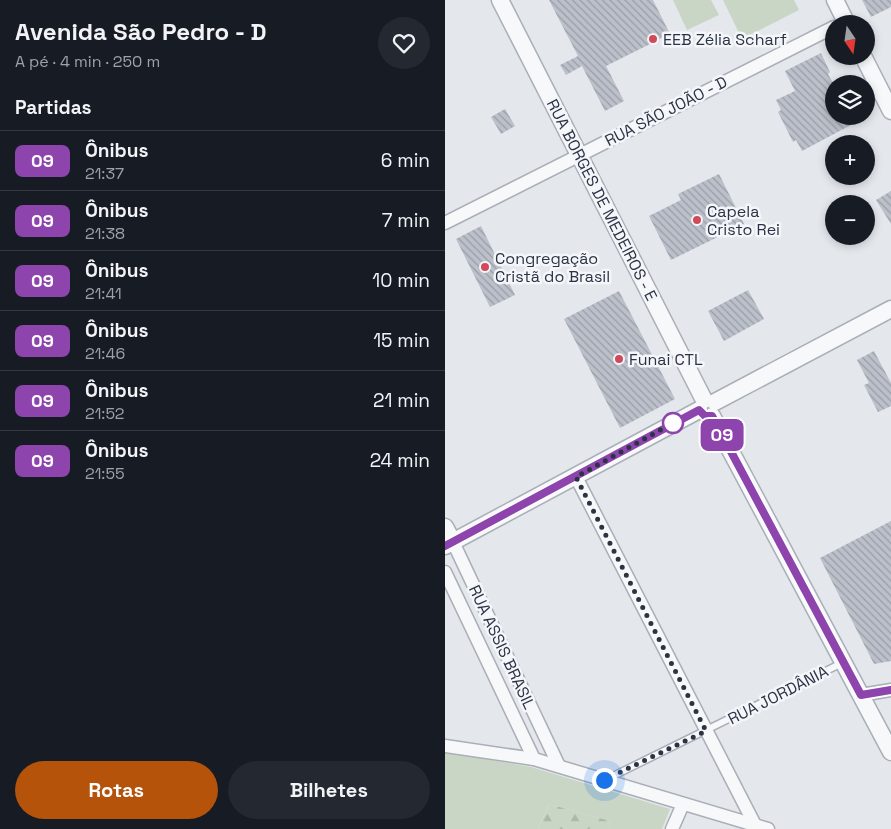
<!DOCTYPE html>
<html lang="pt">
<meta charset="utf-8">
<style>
:root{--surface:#171b24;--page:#242831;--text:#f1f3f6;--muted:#9ea1a6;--line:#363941;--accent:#b45309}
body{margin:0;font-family:"Space Grotesk",sans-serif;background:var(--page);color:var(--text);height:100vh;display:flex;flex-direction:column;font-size:19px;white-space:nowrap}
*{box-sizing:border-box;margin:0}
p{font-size:16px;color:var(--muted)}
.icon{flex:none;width:28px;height:28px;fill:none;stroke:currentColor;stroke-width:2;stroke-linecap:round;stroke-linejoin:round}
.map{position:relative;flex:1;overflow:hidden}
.details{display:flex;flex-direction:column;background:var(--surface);width:445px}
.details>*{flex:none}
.badge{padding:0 10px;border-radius:8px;font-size:18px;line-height:32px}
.needle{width:32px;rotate:167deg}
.buttons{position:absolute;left:380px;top:15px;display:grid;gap:10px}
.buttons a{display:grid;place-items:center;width:50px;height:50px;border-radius:50%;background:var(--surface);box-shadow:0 2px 8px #0003;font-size:25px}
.you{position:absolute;width:25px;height:25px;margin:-12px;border:4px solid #fff;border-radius:50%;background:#1a73e8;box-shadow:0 0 0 8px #1a73e833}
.map>.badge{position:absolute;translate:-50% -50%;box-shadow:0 0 0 2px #fff}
h2{padding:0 15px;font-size:19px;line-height:45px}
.round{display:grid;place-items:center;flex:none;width:52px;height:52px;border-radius:26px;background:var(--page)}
.headline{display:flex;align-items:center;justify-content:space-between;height:85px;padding:0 15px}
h1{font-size:24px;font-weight:600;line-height:38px}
.primary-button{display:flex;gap:10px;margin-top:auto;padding:10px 15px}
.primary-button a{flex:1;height:58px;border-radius:30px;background:var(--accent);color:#fff;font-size:20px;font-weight:600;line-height:58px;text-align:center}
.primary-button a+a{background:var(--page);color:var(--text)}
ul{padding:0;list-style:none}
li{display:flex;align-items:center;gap:15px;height:60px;padding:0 15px;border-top:1px solid var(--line)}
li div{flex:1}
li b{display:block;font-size:19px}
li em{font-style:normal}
li .badge{min-width:55px;font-weight:700;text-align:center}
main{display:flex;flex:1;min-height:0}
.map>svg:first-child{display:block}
</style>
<main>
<section class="details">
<div class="headline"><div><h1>Avenida São Pedro - D</h1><p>A pé · 4 min · 250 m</p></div><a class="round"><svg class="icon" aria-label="heart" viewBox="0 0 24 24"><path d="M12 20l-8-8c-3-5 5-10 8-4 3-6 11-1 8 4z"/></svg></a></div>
<h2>Partidas</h2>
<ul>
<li><span class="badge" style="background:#8e44ad;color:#fff">09</span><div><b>Ônibus</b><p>21:37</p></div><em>6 min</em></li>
<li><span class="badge" style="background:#8e44ad;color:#fff">09</span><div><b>Ônibus</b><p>21:38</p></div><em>7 min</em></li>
<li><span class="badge" style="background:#8e44ad;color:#fff">09</span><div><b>Ônibus</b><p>21:41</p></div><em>10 min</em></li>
<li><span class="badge" style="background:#8e44ad;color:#fff">09</span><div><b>Ônibus</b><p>21:46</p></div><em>15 min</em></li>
<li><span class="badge" style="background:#8e44ad;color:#fff">09</span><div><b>Ônibus</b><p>21:52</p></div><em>21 min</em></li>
<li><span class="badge" style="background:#8e44ad;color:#fff">09</span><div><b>Ônibus</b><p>21:55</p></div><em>24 min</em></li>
</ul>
<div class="primary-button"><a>Rotas</a><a>Bilhetes</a></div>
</section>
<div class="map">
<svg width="446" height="829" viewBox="0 0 446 829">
<defs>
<pattern id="forest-firs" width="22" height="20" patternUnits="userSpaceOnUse" patternTransform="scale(1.25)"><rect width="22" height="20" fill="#c9d6c5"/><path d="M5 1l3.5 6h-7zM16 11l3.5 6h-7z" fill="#adb8ab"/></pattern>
<pattern id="building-back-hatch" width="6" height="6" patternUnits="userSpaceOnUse" patternTransform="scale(1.25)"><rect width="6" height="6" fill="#bbc0ca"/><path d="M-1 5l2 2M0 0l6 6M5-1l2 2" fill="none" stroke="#989da6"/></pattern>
</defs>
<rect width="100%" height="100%" fill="#e4e7ec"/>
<g fill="#c9d6c5">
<polygon points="228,0 266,0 274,15 242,30"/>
<polygon points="278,0 349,0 354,10 297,39"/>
<polygon points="0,752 86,767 225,809 217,829 164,829 165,821 104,804 93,829 0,829"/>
</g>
<polygon fill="url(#forest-firs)" points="104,804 165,821 164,829 93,829"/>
<g fill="url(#building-back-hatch)">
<polygon points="104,0 208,0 225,34 161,66 179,101 160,111 137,66 121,75 115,65 133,56"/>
<polygon points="417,0 446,0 446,7 426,17"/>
<polygon points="376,53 385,72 383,74 389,85 389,116 402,116 406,125 357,151 351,140 348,142 333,112 336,110 331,100 350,91 340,71"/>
<polygon points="60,109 70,126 56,134 46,117"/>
<polygon points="274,174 299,224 226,260 204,216 236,200 233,194"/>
<polygon points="446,191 446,224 431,200"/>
<polygon points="36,226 70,295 45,307 11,239"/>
<polygon points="303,290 319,319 279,341 263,311"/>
<polygon points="174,291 230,399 175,428 119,319"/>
<polygon points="429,351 446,383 446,406 433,412 419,385 424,383 412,360"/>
<polygon points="446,521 446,661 429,664 375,558"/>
</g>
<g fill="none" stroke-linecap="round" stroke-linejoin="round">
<g stroke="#a9aeb7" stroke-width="9">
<polyline id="service" points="162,779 397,663"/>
</g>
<g stroke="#a9aeb7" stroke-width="15">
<g id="minor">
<polyline points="0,223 389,27"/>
<polyline points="131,477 310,825"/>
<polyline points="8,542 114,766"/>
<polyline points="0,572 89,759"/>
<polyline points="416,695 446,690"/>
<polyline points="0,746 89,759 323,829"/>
<polyline points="227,829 238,804"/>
</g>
</g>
<g stroke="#a9aeb7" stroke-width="19">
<g id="tertiary">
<polyline points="55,0 259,400"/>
<polyline points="390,0 402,24"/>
<polyline points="418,56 446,111"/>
<polyline points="270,402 446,309"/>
<polyline points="267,416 446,752"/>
<polyline points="0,527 8,542"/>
<polyline points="0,546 254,410"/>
</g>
</g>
<use href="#service" stroke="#f7f8fa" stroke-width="6"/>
<use href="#minor" stroke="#f7f8fa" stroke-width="12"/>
<use href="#tertiary" stroke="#f7f8fa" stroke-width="16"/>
</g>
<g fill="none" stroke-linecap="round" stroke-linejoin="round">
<g stroke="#fff" stroke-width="11">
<polyline id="line" points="0,546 254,410 260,416 267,416 416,695 446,690"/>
</g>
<use href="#line" stroke="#8e44ad" stroke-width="8"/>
<polyline stroke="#2b3445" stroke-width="5" stroke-dasharray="0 9" points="159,780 261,731 131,477 228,423"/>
</g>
<g fill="#d1495b" stroke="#f4f6f9" stroke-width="2">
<circle cx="208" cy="39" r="5"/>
<circle cx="252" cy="220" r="5"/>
<circle cx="40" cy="267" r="5"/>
<circle cx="174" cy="359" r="5"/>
</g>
<circle fill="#fff" stroke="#8e44ad" stroke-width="2.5" cx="228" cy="423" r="10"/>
<g text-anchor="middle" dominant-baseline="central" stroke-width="5" stroke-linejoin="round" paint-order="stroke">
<g font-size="16" fill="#2b3445" stroke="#f4f6f9" text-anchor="start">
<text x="218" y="39">EEB Zélia Scharf</text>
<text x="262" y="211">Capela<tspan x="262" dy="18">Cristo Rei</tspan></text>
<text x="50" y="258">Congregação<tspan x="50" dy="18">Cristã do Brasil</tspan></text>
<text x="184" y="359">Funai CTL</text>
</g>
<g font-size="16" fill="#2b3445" stroke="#f4f6f9">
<text transform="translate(221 111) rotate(-27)">RUA SÃO JOÃO - D</text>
<text transform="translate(157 200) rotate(63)">RUA BORGES DE MEDEIROS - E</text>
<text transform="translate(57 647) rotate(65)">RUA ASSIS BRASIL</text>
<text transform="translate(333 695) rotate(-27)">RUA JORDÂNIA</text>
</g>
</g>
</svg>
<div class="buttons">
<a><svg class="needle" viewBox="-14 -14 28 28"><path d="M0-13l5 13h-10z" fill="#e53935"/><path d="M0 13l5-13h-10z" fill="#9ea1a6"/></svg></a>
<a><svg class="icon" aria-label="layers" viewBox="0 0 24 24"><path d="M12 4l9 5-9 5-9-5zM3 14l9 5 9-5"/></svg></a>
<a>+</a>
<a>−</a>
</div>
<div class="you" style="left:159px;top:780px"></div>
<b class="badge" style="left:277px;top:435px;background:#8e44ad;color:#fff">09</b>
</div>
</main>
